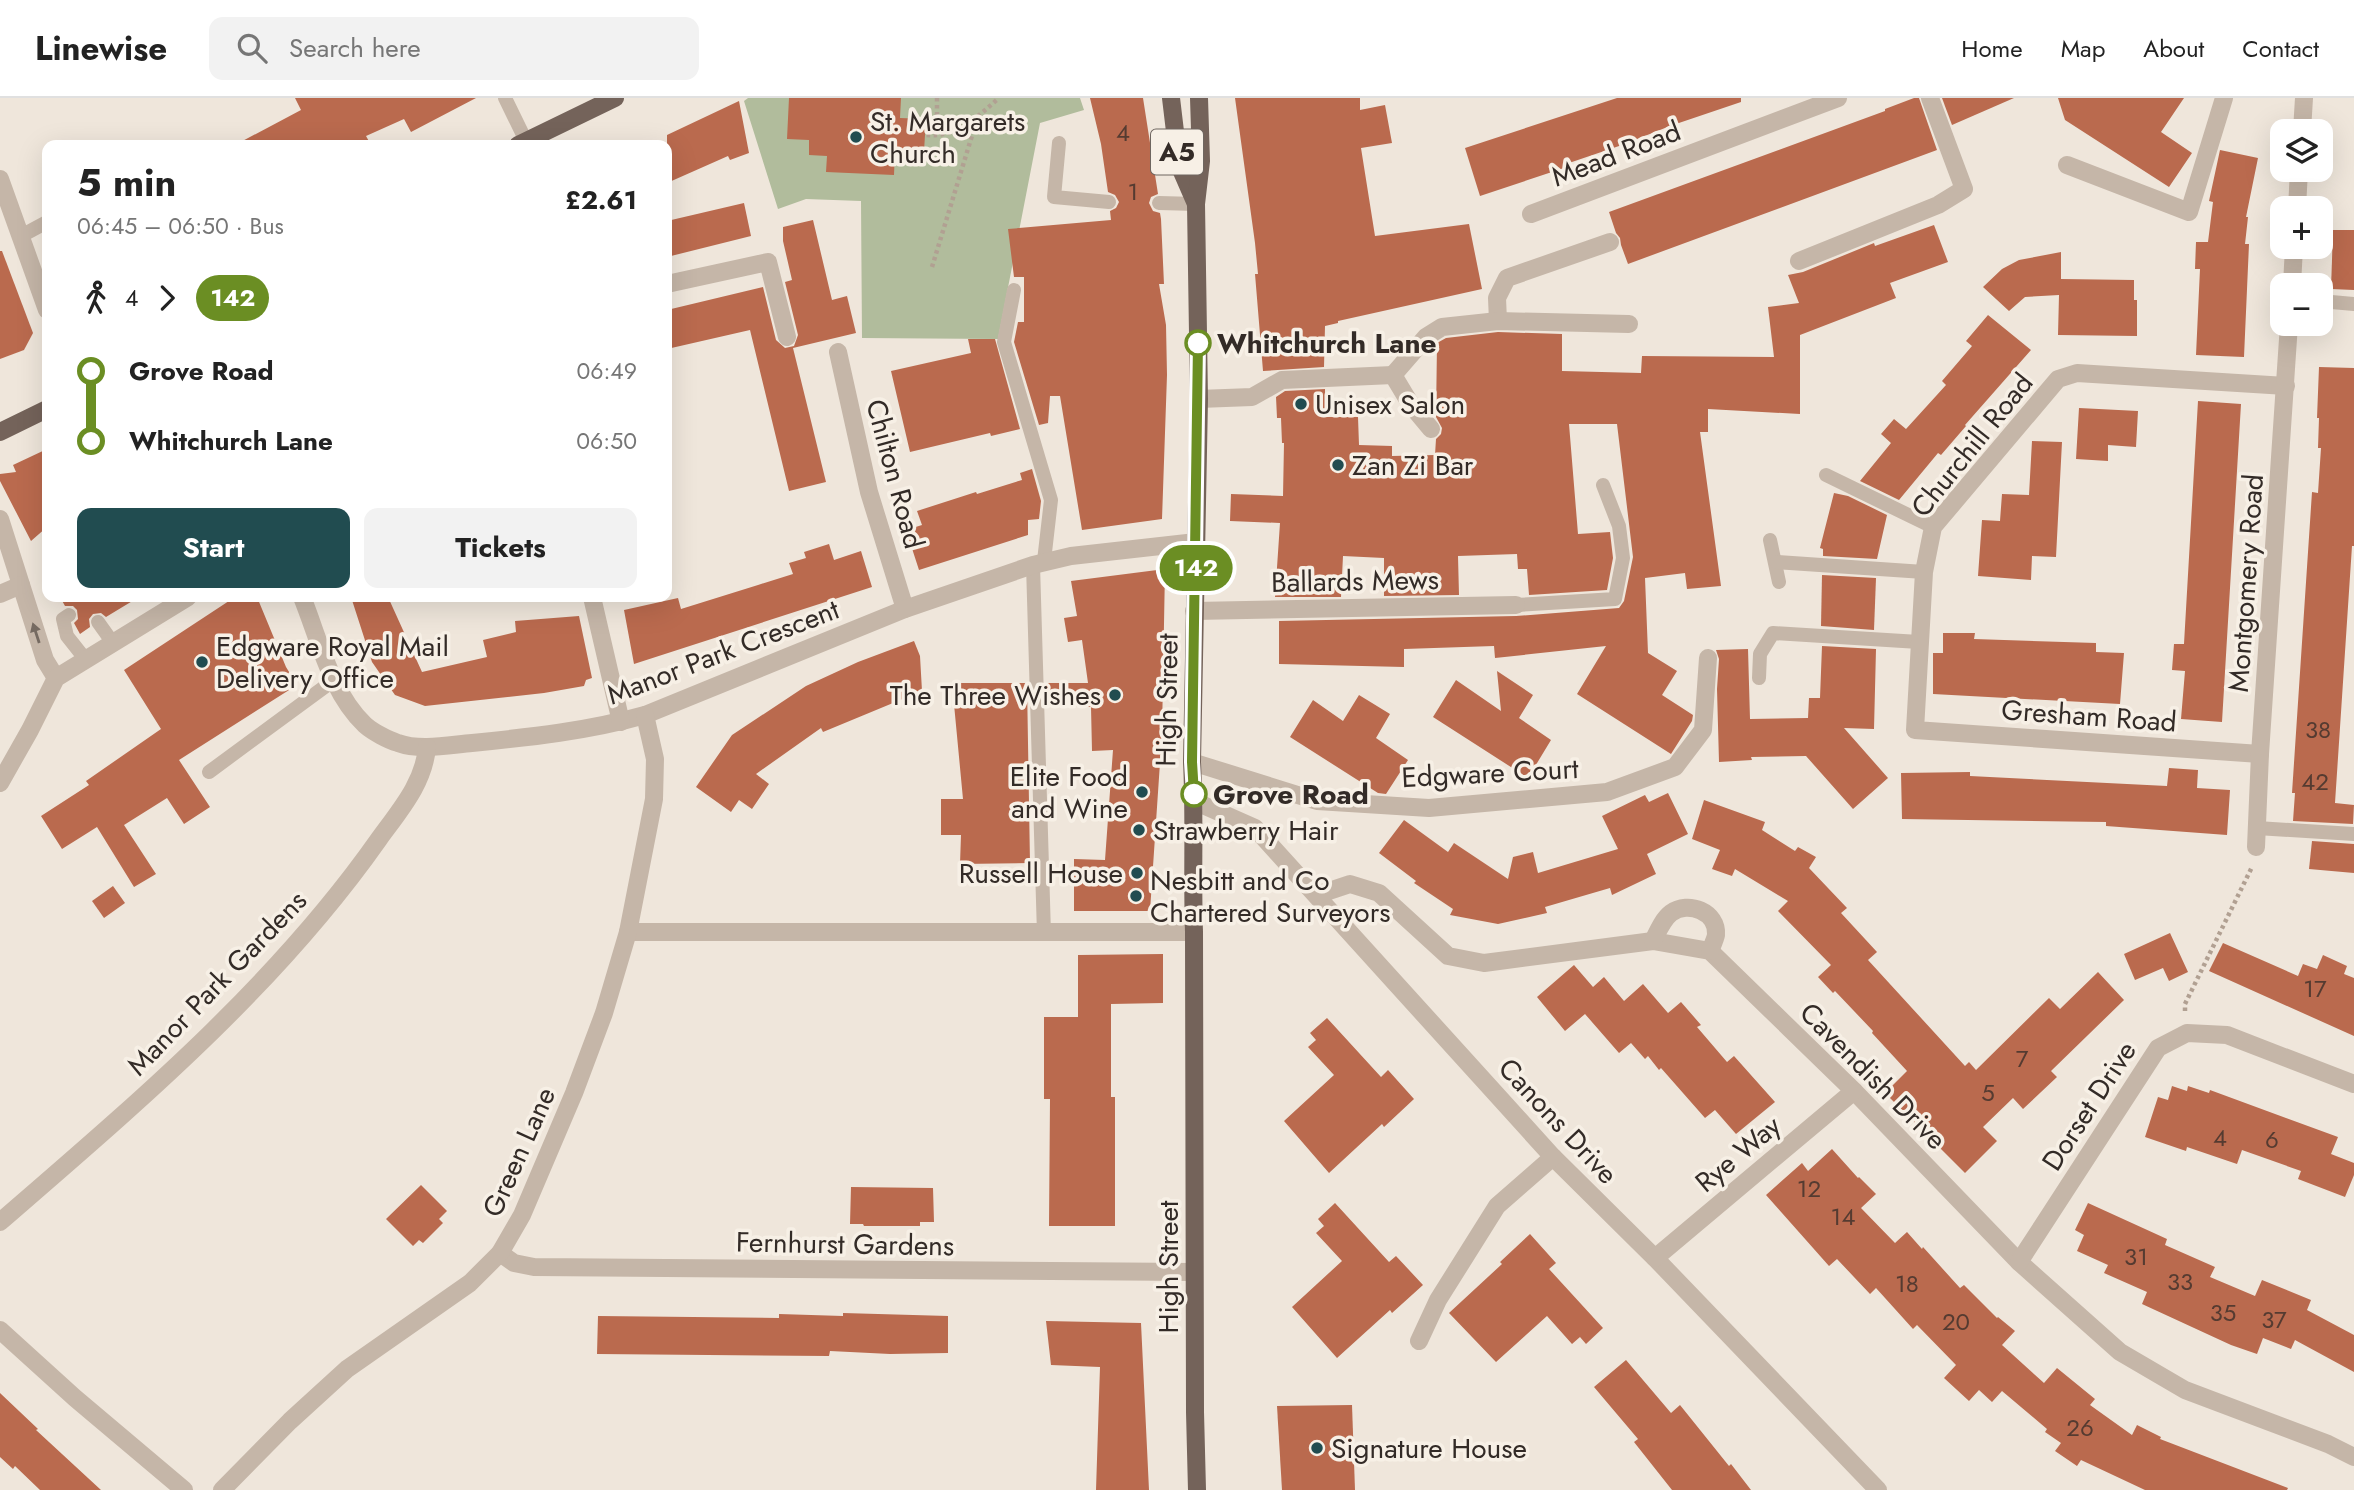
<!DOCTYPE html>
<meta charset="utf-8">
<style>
:root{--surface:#fff;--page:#f2f2f2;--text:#222;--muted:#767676;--line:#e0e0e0;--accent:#214c50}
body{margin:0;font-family:Jost,sans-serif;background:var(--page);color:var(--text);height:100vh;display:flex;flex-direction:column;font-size:26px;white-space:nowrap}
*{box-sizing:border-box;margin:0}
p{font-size:23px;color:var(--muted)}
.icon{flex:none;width:38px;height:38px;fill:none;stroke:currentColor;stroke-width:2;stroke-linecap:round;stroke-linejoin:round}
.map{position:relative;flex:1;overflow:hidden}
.drawer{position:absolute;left:42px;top:42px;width:630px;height:462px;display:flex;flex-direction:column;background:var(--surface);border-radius:14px;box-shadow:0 7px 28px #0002}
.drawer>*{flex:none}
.badge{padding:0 14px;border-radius:23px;font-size:24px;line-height:46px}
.buttons{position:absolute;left:2270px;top:21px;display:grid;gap:14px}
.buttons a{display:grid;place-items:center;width:63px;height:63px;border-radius:14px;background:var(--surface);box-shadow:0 7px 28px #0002;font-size:35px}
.map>.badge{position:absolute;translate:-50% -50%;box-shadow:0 0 0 4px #fff}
.legs{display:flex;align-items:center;gap:10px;height:77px;padding:0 35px;font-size:23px}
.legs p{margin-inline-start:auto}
.summary{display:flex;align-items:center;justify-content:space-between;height:119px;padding:0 35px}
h1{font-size:38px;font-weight:700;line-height:52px}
.button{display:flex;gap:14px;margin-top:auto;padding:14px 35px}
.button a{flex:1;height:80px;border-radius:14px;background:var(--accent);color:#fff;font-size:28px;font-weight:700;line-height:80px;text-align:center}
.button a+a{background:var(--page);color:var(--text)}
ul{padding:0 35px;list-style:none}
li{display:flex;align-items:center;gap:24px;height:70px;font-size:26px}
li i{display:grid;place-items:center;width:10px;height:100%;margin:0 9px;background:currentColor}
li i::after{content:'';width:18px;height:18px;margin:-9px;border:5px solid;border-radius:50%;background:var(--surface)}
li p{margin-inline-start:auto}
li:first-child i{background:linear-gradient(#0000 50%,currentColor 0)}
li:last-child i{background:linear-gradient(currentColor 50%,#0000 0)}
header{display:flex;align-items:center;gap:42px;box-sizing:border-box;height:98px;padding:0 35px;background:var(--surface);border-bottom:2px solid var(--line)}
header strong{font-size:33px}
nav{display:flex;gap:38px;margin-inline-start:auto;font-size:24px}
.search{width:490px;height:63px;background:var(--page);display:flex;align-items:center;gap:18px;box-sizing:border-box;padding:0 24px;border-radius:14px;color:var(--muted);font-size:26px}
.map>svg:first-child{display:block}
</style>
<header>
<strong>Linewise</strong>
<div class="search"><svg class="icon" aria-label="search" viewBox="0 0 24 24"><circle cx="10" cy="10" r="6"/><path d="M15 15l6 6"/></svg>Search here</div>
<nav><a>Home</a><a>Map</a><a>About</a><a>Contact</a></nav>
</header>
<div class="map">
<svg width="2354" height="1392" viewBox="0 0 2354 1392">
<rect width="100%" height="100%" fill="#efe6db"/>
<polygon fill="#b1bc9c" points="748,0 1080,0 1084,12 1040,25 998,241 862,240 861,103 806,101 778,111 744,3"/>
<g fill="#ba6a4e">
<polygon points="295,0 476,0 411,34 404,21 366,38 371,47 235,47 301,12"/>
<polygon points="789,0 901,0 900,20 926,21 924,53 895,51 894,77 826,74 827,58 809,57 809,42 787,41"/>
<polygon points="1090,0 1143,0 1158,96 1151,99 1149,105 1153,113 1160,115 1161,121 1164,186 1159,186 1166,227 1167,277 1162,421 1082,432 1060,298 1050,298 1048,325 1039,327 1014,244 1018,224 1024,224 1024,179 1014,179 1008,131 1111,122 1110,113 1116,110 1119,104 1115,97 1108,94 1101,46"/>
<polygon points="1235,0 1360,0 1360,12 1385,7 1392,45 1361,50 1375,138 1469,126 1482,191 1338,223 1338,225 1325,228 1324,269 1263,273 1255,176 1258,176 1255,145"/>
<polygon points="1617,0 1741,0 1741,4 1670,28 1622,47 1569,65 1570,68 1480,98 1465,50"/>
<polygon points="1914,0 1919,0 1937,52 1628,166 1621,147 1620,140 1616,135 1609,114 1885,13 1885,11"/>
<polygon points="1942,0 2014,0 1952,27"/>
<polygon points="2058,0 2184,0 2161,34 2192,55 2169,89 2065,22"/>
<polygon points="739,3 749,55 730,62 728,58 667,85 667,37"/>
<polygon points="2220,52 2258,60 2246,119 2248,119 2245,146 2249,146 2244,259 2196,257 2200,171 2195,171 2196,144 2208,144 2213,104 2209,103"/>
<polygon points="744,105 751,138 667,159 667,123"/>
<polygon points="813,122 832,202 847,198 856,235 793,250 826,384 789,393 750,232 667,251 667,212 763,189 776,242 785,250 794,248 798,237 785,184 792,182 783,143 783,129"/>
<polygon points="1934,127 1948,164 1890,185 1896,200 1800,237 1800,316 1708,311 1708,334 1700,334 1721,488 1687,491 1685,475 1645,480 1648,555 1677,573 1662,597 1693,617 1692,623 1671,656 1577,596 1606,548 1495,560 1494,548 1404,551 1404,569 1279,566 1279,523 1516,518 1619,510 1624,503 1633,459 1617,326 1569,326 1578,436 1610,434 1613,460 1607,492 1529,497 1527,471 1518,471 1517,456 1458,458 1459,497 1384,498 1384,460 1343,458 1341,499 1275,499 1280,425 1230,423 1231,396 1283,398 1284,345 1282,345 1281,320 1277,320 1276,299 1285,293 1325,291 1325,319 1358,319 1359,347 1392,348 1392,358 1435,357 1436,341 1441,336 1442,330 1436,319 1437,245 1446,240 1498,234 1562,236 1562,273 1641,275 1642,258 1774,259 1768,209 1799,205 1788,177 1803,174 1874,145 1875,148"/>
<polygon points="2333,132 2354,132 2354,192 2331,191"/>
<polygon points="0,153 2,153 33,235 24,252 0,261"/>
<polygon points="2061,154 2061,181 2134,182 2134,202 2137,202 2137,238 2058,237 2059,197 2025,199 2009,213 1983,189 2002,171 2019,162"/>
<polygon points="1988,217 2031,252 1965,327 1966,328 1941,357 1938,355 1899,402 1860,383 1891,345 1881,336 1894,321 1906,331 1946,287 1942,283 1972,248 1966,243"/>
<polygon points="968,241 995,241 1020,331 991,338 990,335 910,354 891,273 971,255"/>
<polygon points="2319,269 2354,270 2354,448 2352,448 2335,705 2354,707 2353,726 2293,723 2295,695 2292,695 2312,394 2318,395 2321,350 2318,350 2319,320 2317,320"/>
<polygon points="2198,303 2241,306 2222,624 2181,621 2185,573 2172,572 2174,546 2184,546"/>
<polygon points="2079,310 2138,313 2136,349 2108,347 2108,363 2076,361"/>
<polygon points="2032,343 2062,344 2056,459 2032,458 2031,482 1978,478 1982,422 2000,423 2002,396 2029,397"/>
<polygon points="47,351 47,429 31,443 0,383 0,376 16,374 13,367"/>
<polygon points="1032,371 1041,403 1039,421 1028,422 1028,437 919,472 906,432 922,427 917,413 976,394 977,396 1022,382 1020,375"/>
<polygon points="1834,395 1848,398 1887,417 1877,461 1823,458 1823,451 1820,450"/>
<polygon points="829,446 834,462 861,453 872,489 634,566 624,512 678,500 681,511 758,487 793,476 789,465 806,460 804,454"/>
<polygon points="1165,471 1162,635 1150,813 1074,813 1074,761 1105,762 1113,652 1092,653 1091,609 1047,607 1046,585 1088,585 1082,542 1068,544 1064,520 1077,518 1071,483"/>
<polygon points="1822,477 1876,480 1874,532 1821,528"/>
<polygon points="60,499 139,499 106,519 101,515 93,516 89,521 90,529 80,536 74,525 78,521 77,512 73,508 65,508"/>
<polygon points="235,499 257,499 286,569 297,587 179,662 210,709 184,726 167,700 124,727 156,776 134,789 97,729 62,751 41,718 89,687 86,683 161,631 124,572"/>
<polygon points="351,499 388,499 422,574 487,559 483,542 516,534 515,523 579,518 592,580 586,582 584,588 544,595 425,608 395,597 372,564"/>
<polygon points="1943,535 1975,535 1974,541 2096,545 2096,554 2124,555 2120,606 1933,596 1933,555 1943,555"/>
<polygon points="914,543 920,558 922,593 823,634 821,630 756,676 769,686 752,711 739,702 731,714 696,689 732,637 806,588 858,564"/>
<polygon points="1822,548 1876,551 1874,631 1844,630 1888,680 1853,711 1806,658 1751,659 1752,662 1719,664 1717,591 1719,561 1716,552 1748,551 1750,621 1808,620 1809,600 1820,600"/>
<polygon points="1497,573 1533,597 1519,620 1551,642 1528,680 1433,619 1456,582 1501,613"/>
<polygon points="952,585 1027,585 1030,765 960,766 961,737 941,737 941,701 963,701"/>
<polygon points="1359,597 1390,616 1376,640 1408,662 1386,696 1378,695 1290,639 1313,602 1343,623"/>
<polygon points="2169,670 2198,672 2197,690 2230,692 2227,737 2106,728 2106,724 1902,721 1901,675 1970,674 1970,678 2167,688"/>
<polygon points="1668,695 1688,736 1647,756 1656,776 1612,797 1610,790 1545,809 1547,815 1498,826 1450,817 1453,811 1414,785 1416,783 1379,755 1404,722 1448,754 1454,745 1508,781 1513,759 1533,754 1538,775 1618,751 1602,718 1645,697 1649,704"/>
<polygon points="1704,702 1765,724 1762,732 1795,753 1798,749 1816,759 1809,770 1847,810 1841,815 1877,854 1868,862 1965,968 1969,964 1976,972 2049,900 2060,911 2098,874 2124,902 2051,973 2057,979 2023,1011 2013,1000 1983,1029 1997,1043 1965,1075 1885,995 1907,973 1872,935 1873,933 1835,893 1833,895 1818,879 1831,867 1778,813 1788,803 1735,771 1732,778 1712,771 1720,752 1692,741"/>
<polygon points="2312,743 2354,746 2354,775 2309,771"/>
<polygon points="113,788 125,805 104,820 92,803"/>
<polygon points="2170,835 2188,874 2169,883 2163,870 2135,882 2124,856"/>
<polygon points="2223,845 2298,878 2303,866 2317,871 2323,857 2347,868 2344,876 2354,880 2354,938 2209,873"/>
<polygon points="1163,856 1163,905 1111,906 1111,999 1115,999 1115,1128 1049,1128 1050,1001 1044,1001 1044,919 1078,919 1078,857"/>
<polygon points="1574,867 1593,889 1604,879 1624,903 1643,886 1668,915 1681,904 1701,927 1697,929 1727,964 1734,958 1775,1004 1736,1036 1715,1012 1705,1020 1661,970 1659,972 1648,958 1645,961 1631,945 1619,955 1585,916 1565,933 1537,899"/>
<polygon points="1327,920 1381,979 1388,972 1414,1001 1384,1029 1382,1026 1329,1075 1284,1023 1334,977 1308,949 1316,942 1310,935"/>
<polygon points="2172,988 2187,993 2188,988 2209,995 2210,992 2338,1039 2331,1056 2354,1065 2354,1077 2345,1099 2298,1081 2301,1073 2242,1052 2237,1066 2187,1049 2186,1053 2145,1039 2158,999 2168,1002"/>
<polygon points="1832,1051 1858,1080 1859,1079 1876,1096 1861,1110 1895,1145 1907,1134 1922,1151 1923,1149 1960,1190 1964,1187 1997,1220 1998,1219 2015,1233 2002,1247 2044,1285 2057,1270 2095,1301 2090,1307 2132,1337 2137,1327 2161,1339 2160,1341 2288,1390 2287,1392 2145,1392 2081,1362 2077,1368 2055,1353 2061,1345 2045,1334 2047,1331 2002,1293 1992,1304 1979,1292 1969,1303 1944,1280 1956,1267 1917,1227 1913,1231 1876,1190 1870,1196 1837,1161 1829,1168 1766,1097 1802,1065 1808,1073"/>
<polygon points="421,1087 447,1113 439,1121 443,1125 423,1145 419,1142 413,1148 386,1121"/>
<polygon points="851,1089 933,1090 934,1124 920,1124 920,1128 864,1128 863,1126 850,1126"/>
<polygon points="1335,1105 1389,1164 1396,1158 1423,1187 1392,1215 1390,1212 1337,1260 1292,1209 1342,1163 1316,1135 1324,1128 1318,1121"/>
<polygon points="2088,1105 2167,1141 2165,1147 2215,1169 2210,1179 2255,1198 2262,1182 2311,1202 2307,1212 2354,1237 2354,1274 2295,1242 2291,1251 2263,1240 2257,1256 2231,1247 2142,1206 2147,1194 2104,1175 2108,1167 2077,1153 2084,1137 2075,1132"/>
<polygon points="1530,1136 1556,1165 1549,1171 1603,1230 1586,1246 1580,1239 1572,1246 1547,1218 1496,1264 1449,1215 1502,1166 1500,1164"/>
<polygon points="843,1215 948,1218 948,1255 890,1256 830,1253 829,1258 597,1256 598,1218 779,1220 779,1216 843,1218"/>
<polygon points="1046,1223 1141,1225 1149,1392 1096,1392 1100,1269 1051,1267"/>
<polygon points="1626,1262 1671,1315 1680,1307 1729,1368 1731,1366 1751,1392 1672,1392 1634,1344 1638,1341 1594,1289"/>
<polygon points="0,1295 38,1331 36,1332 101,1392 40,1392 15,1368 13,1371 0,1359"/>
<polygon points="1352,1307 1355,1392 1282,1392 1277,1308"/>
</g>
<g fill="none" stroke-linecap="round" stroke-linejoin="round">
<g stroke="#b1a092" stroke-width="4.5" stroke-dasharray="3.5 3.5" stroke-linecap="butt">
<path d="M 937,0 L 937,18 L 925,37 C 957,40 977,19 999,0"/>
<polyline points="589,43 591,47"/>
<polyline points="932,169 978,18"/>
<polyline points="2185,913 2185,906 2252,769"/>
</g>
<g stroke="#c5b6a8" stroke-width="14">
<polyline points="505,0 526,43"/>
<polyline points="1059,45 1054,99 1109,104"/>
<polyline points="1159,105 1196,106"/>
<polyline points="21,138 47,124"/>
<polyline points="1014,192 1004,244 1051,402 1044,463"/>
<polyline points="2320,203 2354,206"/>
<polyline points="1826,377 1933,429"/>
<polyline points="1770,442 1779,484"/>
<polyline points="1776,464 1924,474"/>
<polyline points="1033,467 1044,836"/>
<polyline points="1516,507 1615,501 1623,460 1619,428 1603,387"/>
<polyline points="69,517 63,521 67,538 86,562"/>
<polyline points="98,524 113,545"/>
<polyline points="1759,580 1760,556 1773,535 1919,544"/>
<polyline points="209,674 334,582"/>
<polyline points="2257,730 2354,736"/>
</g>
<g stroke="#c5b6a8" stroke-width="18">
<polyline points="2302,33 2304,0"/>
<polyline points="2067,67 2189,114 2224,0"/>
<polyline points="0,81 47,212"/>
<polyline points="2297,110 2299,72"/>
<polyline points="1531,116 1838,0"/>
<polyline points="1799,163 1938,107 1964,91 1930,0"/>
<polyline points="667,186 768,164 787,239"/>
<polyline points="2292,187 2294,149"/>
<polyline points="1498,223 1497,200 1507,180 1610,144"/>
<polyline points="838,254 869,394 905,511"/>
<polyline points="1393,277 1426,239 1442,229 1498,223 1629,226"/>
<polyline points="1199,301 1252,299 1282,282 1393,277 1411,307 1431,331"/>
<polyline points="0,421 45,562 56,580"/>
<polyline points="0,496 21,487"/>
<path d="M 302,499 C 319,541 331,595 365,627 C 373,634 388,642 398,645 C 420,653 449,647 472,645 C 531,639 588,633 645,617 L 905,511 L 1033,467 L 1071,458 L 1196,444"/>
<polyline points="592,499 621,624"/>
<polyline points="1194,513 1516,507"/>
<polyline points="2260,656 1915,632 1924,474 1933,429 2058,281 2077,275 2286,288"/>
<polyline points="1192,664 1317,703 1429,710 1607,694 1675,669 1703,632 1708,560"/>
<polyline points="0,685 30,632 56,580 188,499"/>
<polyline points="1194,703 1255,730 1553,1059 1655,1160 1878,1392"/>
<polyline points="2256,749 2260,656 2289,226"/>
<polyline points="1317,797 1350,786 1379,795 1448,858 1484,865 1653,843 1710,853 1854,993 2019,1164 2120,1254 2185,1292 2328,1346 2354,1359"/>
<polyline points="628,834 1194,834"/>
<path d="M 1653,843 C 1658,833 1663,821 1671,815 C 1688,802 1718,814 1716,837 C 1715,842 1712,848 1710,853"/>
<path d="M 0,1124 C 136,1006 275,889 379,741 C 400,712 424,685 427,649"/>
<polyline points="500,1155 514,1165 534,1169 1194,1174"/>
<polyline points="1655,1160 1854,993"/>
<polyline points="2019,1164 2158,950 2187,935 2227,937 2354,986"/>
<polyline points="0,1232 75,1300 184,1392"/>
<polyline points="1419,1243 1438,1202 1497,1108 1553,1059"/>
<polyline points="222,1392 290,1323 347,1271 470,1185 500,1155 522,1117 574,995 604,915 628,834 654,701 655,661 645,617"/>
</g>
<g stroke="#74635a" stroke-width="18">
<polyline points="1171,0 1179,67 1196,106"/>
<polyline points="518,47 615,0"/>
<polyline points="0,334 47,311"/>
<path d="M 1197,1392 L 1195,1314 L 1194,834 C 1192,777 1195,721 1192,664 L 1199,301 L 1196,106 L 1201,63 L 1199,0"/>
</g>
</g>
<defs><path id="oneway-solid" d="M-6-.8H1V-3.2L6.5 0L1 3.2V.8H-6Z" transform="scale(1.75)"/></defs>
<use fill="#756a61" href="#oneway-solid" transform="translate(36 535) rotate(-108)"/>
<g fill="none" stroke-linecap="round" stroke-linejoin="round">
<g stroke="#fff" stroke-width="16">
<polyline id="line-1" points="1194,696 1192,664 1198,245"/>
</g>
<use href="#line-1" stroke="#6b8e23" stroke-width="10"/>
</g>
<g fill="#214c50" stroke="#f7f0e6" stroke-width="2.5">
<circle cx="856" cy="39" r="7"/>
<circle cx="1301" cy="306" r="7"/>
<circle cx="1338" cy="367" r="7"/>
<circle cx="202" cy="564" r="7"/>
<circle cx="1115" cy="597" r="7"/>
<circle cx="1142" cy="694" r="7"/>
<circle cx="1139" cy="732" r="7"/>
<circle cx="1137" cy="775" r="7"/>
<circle cx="1136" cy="798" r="7"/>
<circle cx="1317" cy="1350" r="7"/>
</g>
<g fill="#fff" stroke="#6b8e23" stroke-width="3.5">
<circle cx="1198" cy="245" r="12"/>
<circle cx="1194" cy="696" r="12"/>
</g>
<g text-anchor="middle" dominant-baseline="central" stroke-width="7" stroke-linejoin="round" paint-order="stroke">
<g font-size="24" fill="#553b31">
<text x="1123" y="34">4</text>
<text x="1133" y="93">1</text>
<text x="2318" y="631">38</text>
<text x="2315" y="683">42</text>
<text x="2315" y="890">17</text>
<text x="2022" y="960">7</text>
<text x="1988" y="994">5</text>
<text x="2220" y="1039">4</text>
<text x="2272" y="1041">6</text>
<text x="1809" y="1090">12</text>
<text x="1843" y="1118">14</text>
<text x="2136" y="1158">31</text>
<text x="2180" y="1183">33</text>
<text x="1907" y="1185">18</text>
<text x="2223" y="1214">35</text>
<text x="2274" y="1221">37</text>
<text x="1956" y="1223">20</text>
<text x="2080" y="1329">26</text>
</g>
<rect fill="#f7f0e6" stroke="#6e6660" stroke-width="2" x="1151" y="31.5" width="52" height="45" rx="5"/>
<g font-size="26" font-weight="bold" fill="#332b27">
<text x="1177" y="54">A5</text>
</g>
<g font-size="28" fill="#332b27" stroke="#f7f0e6" text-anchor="start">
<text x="870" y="23">St. Margarets<tspan x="870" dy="32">Church</tspan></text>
<text x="1315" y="306">Unisex Salon</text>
<text x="1352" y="367">Zan Zi Bar</text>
<text x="216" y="548">Edgware Royal Mail<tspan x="216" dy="32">Delivery Office</tspan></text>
<text x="1101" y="597" text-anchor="end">The Three Wishes</text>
<text x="1128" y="678" text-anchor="end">Elite Food<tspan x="1128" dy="32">and Wine</tspan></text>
<text x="1153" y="732">Strawberry Hair</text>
<text x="1123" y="775" text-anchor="end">Russell House</text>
<text x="1150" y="782">Nesbitt and Co<tspan x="1150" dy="32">Chartered Surveyors</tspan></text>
<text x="1331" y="1350">Signature House</text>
</g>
<g font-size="28" fill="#332b27" stroke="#f7f0e6">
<text transform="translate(1616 56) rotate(-21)">Mead Road</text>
<text transform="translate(1972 347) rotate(-51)">Churchill Road</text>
<text transform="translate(895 376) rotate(75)">Chilton Road</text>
<text transform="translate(1355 483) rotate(-1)">Ballards Mews</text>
<text transform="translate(2246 485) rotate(-86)">Montgomery Road</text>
<text transform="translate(723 554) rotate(-21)">Manor Park Crescent</text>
<text transform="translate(1167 602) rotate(-89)">High Street</text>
<text transform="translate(2089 618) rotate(4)">Gresham Road</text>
<text transform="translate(1490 675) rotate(-3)">Edgware Court</text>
<text transform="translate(217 885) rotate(-46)">Manor Park Gardens</text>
<text transform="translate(1873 978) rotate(45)">Cavendish Drive</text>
<text transform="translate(2089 1008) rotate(-57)">Dorset Drive</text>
<text transform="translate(1558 1023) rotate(47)">Canons Drive</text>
<text transform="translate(519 1054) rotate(-66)">Green Lane</text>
<text transform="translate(1738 1056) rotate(-40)">Rye Way</text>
<text transform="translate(845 1146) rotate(1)">Fernhurst Gardens</text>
<text transform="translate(1168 1169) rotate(-90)">High Street</text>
</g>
<g font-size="28" font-weight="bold" fill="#332b27" stroke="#f7f0e6" text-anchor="start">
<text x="1217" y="245">Whitchurch Lane</text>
<text x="1213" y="696">Grove Road</text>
</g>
</g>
</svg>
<div class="buttons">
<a><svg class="icon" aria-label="layers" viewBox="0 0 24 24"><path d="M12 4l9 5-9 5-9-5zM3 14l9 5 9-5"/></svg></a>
<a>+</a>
<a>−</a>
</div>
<b class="badge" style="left:1196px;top:470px;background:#6b8e23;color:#fff">142</b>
<section class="drawer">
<div class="summary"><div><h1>5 min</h1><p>06:45 – 06:50 · Bus</p></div><b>£2.61</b></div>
<div class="legs"><svg class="icon" aria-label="walk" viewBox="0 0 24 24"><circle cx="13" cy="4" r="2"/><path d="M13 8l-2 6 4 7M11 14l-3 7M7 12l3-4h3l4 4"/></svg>4<svg class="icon" aria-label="forward" viewBox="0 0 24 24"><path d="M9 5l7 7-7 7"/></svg><b class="badge" style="background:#6b8e23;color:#fff">142</b></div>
<ul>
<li><i style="color:#6b8e23"></i><b>Grove Road</b><p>06:49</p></li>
<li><i style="color:#6b8e23"></i><b>Whitchurch Lane</b><p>06:50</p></li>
</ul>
<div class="button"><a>Start</a><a>Tickets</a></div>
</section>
</div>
